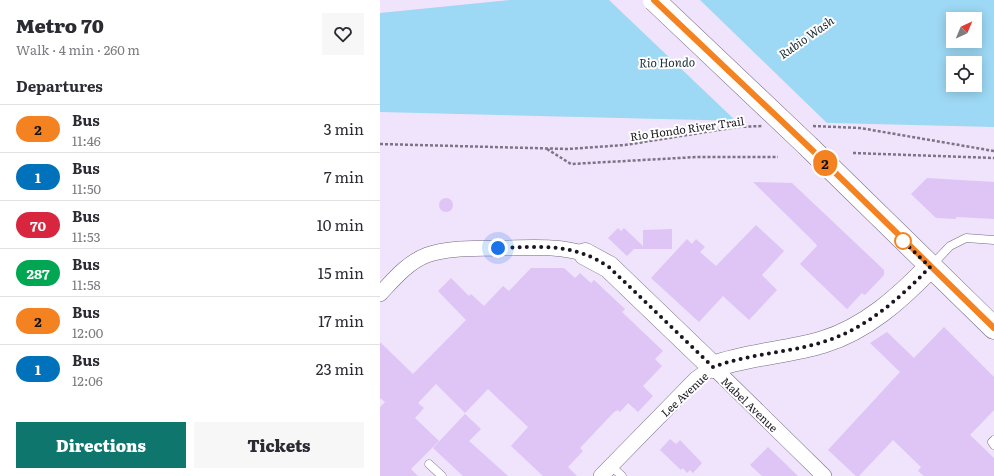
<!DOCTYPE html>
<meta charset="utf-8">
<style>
:root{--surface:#fff;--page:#f7f7f7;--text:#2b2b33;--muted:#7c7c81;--line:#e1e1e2;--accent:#0f766e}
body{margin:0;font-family:Literata,serif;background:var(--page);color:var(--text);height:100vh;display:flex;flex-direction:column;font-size:15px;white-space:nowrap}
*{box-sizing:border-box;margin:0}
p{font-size:13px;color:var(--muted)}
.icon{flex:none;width:22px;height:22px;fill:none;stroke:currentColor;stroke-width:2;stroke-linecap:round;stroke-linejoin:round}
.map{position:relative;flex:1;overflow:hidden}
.sheet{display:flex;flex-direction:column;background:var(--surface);width:380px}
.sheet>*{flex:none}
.badge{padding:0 8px;border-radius:13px;font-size:14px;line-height:26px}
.needle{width:26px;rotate:44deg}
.buttons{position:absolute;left:566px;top:12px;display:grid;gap:8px}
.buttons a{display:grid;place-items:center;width:36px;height:36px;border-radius:0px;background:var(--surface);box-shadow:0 2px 10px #0003;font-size:20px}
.you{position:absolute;width:20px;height:20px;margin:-10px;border:3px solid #fff;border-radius:50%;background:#1a73e8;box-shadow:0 0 0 6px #1a73e833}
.map>.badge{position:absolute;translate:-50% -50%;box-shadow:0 0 0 2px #fff}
h2{padding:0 16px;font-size:15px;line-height:36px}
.round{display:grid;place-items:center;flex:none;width:42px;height:42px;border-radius:0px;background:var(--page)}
.headline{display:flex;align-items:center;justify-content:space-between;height:68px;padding:0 16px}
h1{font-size:19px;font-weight:800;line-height:30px}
.button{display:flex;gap:8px;margin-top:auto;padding:8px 16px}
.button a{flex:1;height:46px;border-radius:0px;background:var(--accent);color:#fff;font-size:16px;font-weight:800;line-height:46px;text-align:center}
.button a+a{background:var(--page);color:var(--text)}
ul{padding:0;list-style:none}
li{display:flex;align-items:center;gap:12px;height:48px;padding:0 16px;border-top:1px solid var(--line)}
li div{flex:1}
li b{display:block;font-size:15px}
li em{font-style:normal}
li .badge{min-width:44px;font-weight:700;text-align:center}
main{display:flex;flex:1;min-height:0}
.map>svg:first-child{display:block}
</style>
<main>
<section class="sheet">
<div class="headline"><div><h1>Metro 70</h1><p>Walk · 4 min · 260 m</p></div><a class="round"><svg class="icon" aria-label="heart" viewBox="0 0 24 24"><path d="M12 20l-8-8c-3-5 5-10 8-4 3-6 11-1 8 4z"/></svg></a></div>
<h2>Departures</h2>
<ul>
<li><span class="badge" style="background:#f58220;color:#111">2</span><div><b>Bus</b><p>11:46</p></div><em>3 min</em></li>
<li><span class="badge" style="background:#0072bc;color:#fff">1</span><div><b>Bus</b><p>11:50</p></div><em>7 min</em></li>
<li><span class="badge" style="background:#d7263d;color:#fff">70</span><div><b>Bus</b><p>11:53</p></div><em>10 min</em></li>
<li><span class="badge" style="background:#00a651;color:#fff">287</span><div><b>Bus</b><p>11:58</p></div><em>15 min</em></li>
<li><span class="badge" style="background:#f58220;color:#111">2</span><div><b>Bus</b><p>12:00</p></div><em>17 min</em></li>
<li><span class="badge" style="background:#0072bc;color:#fff">1</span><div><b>Bus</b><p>12:06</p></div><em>23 min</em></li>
</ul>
<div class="button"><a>Directions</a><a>Tickets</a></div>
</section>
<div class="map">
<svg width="614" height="476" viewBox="0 0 614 476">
<rect width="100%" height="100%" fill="#f0e3fc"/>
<path fill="#9dd8f4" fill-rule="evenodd" d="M 131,0 L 614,0 L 614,127 L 0,112 L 0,13 ZM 573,19 L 595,19 L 595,41 L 573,41 ZM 573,63 L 595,63 L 595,85 L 573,85 Z"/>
<polygon fill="#f0e3fc" points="229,0 320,0 449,125 358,123"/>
<g fill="#dec5f5">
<polygon points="547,178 614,182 614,219 576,217 576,219 556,218 531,194"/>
<polygon points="373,182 412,183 504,270 504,275 485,295 482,293 467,309 420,264 437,246 436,244"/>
<circle cx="66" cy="205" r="7"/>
<polygon points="376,225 404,251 382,275 397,290 369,320 343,296 319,322 271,278 307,239 312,244 316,239 325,247 320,252 336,266"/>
<polygon points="238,228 241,231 244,228 263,246 263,230 292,229 292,249 254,249 247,256 228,238"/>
<polygon points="151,268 184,268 195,278 200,273 211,283 214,280 245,309 242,312 283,351 275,359 282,366 263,386 273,396 258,412 248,403 240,412 238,410 234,412 200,448 203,451 188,467 197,476 163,476 131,446 148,427 108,389 85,413 56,384 38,403 44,408 35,418 59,441 31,469 38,476 0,476 0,407 5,402 0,398 0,342 33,374 86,320 58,291 71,278 89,296 91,294 104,306 123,286 129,291"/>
<polygon points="564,327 614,377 614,410 590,435 614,458 614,476 544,476 538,471 541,467 513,440 479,476 476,476 448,450 520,372 490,343 507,332 534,358"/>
<polygon points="85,414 101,429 89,441 128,476 83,476 53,448"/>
<polygon points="290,439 296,444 300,440 322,463 313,473 310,470 307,473 303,468 301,470 280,450"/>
<polygon points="388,447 418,476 382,476 370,465"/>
</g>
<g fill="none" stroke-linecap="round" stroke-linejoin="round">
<g stroke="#756a80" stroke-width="9">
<g id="lane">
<polyline points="551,266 570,246 586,238 614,240"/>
<polyline points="614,440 612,442 614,445"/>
<polyline points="49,464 62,476"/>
<polyline points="231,466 242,476"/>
</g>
</g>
<g stroke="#756a80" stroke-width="16">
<g id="street">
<path d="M 0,294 C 13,280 28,262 47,255 C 70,247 96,249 120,248 C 149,248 178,245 205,254"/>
<polyline points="221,476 316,379 333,367 444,476"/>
</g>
</g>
<g stroke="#756a80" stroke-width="23">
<path id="secondary" d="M 205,254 L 229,267 L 333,367 C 368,354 407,353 443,342 C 486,329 520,298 550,267"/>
</g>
<g stroke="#756a80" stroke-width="23">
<polyline id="primary" points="430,148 614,328"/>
</g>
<g stroke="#7c7484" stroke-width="2.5" stroke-dasharray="3 2" stroke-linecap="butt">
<polyline points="433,126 480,128 614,151"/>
<polyline points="0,144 188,149 245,145 357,127 382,126"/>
<polyline points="167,149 191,164 317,157 398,157"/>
<polyline points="473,153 614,158"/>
</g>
<use href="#lane" stroke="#fff" stroke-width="8"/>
<use href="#street" stroke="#fff" stroke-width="15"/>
<use href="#secondary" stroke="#fff" stroke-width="22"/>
<use href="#primary" stroke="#fff" stroke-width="22"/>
<g stroke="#756a80" stroke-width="23" stroke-linecap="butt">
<polyline id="primary-bridge" points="274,0 430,148"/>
</g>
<use href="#primary-bridge" stroke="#fff" stroke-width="22"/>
</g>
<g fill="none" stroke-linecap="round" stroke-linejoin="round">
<g stroke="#fff" stroke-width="9">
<polyline id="line" points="274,0 430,148 614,328"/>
</g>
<use href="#line" stroke="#f58220" stroke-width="6"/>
<path stroke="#1a151e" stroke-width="4" stroke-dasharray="0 7.2" d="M 118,248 C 160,247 192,242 229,267 L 333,367 C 368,354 407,353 443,342 C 486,329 520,298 550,267 L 523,241"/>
</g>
<circle fill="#fff" stroke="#f58220" stroke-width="2" cx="523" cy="241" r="8"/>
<g text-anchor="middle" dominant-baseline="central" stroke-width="4" stroke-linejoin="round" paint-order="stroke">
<g font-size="11" fill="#1a151e" stroke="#fff">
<text transform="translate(307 128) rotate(-8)">Rio Hondo River Trail</text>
<text transform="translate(304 394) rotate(-43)">Lee Avenue</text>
<text transform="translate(370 404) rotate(44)">Mabel Avenue</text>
</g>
<g font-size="12" font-style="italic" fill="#1a2d36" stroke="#fff">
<text transform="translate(426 37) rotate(-35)">Rubio Wash</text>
<text transform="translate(287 62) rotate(-1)">Rio Hondo</text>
</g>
</g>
</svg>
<div class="buttons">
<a><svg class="needle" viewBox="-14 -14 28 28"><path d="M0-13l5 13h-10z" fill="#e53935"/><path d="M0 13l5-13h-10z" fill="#7c7c81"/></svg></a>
<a><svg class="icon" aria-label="locate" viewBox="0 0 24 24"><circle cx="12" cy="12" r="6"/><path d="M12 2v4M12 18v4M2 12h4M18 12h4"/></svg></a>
</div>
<div class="you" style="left:118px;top:248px"></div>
<b class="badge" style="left:445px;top:163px;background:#f58220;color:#111">2</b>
</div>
</main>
